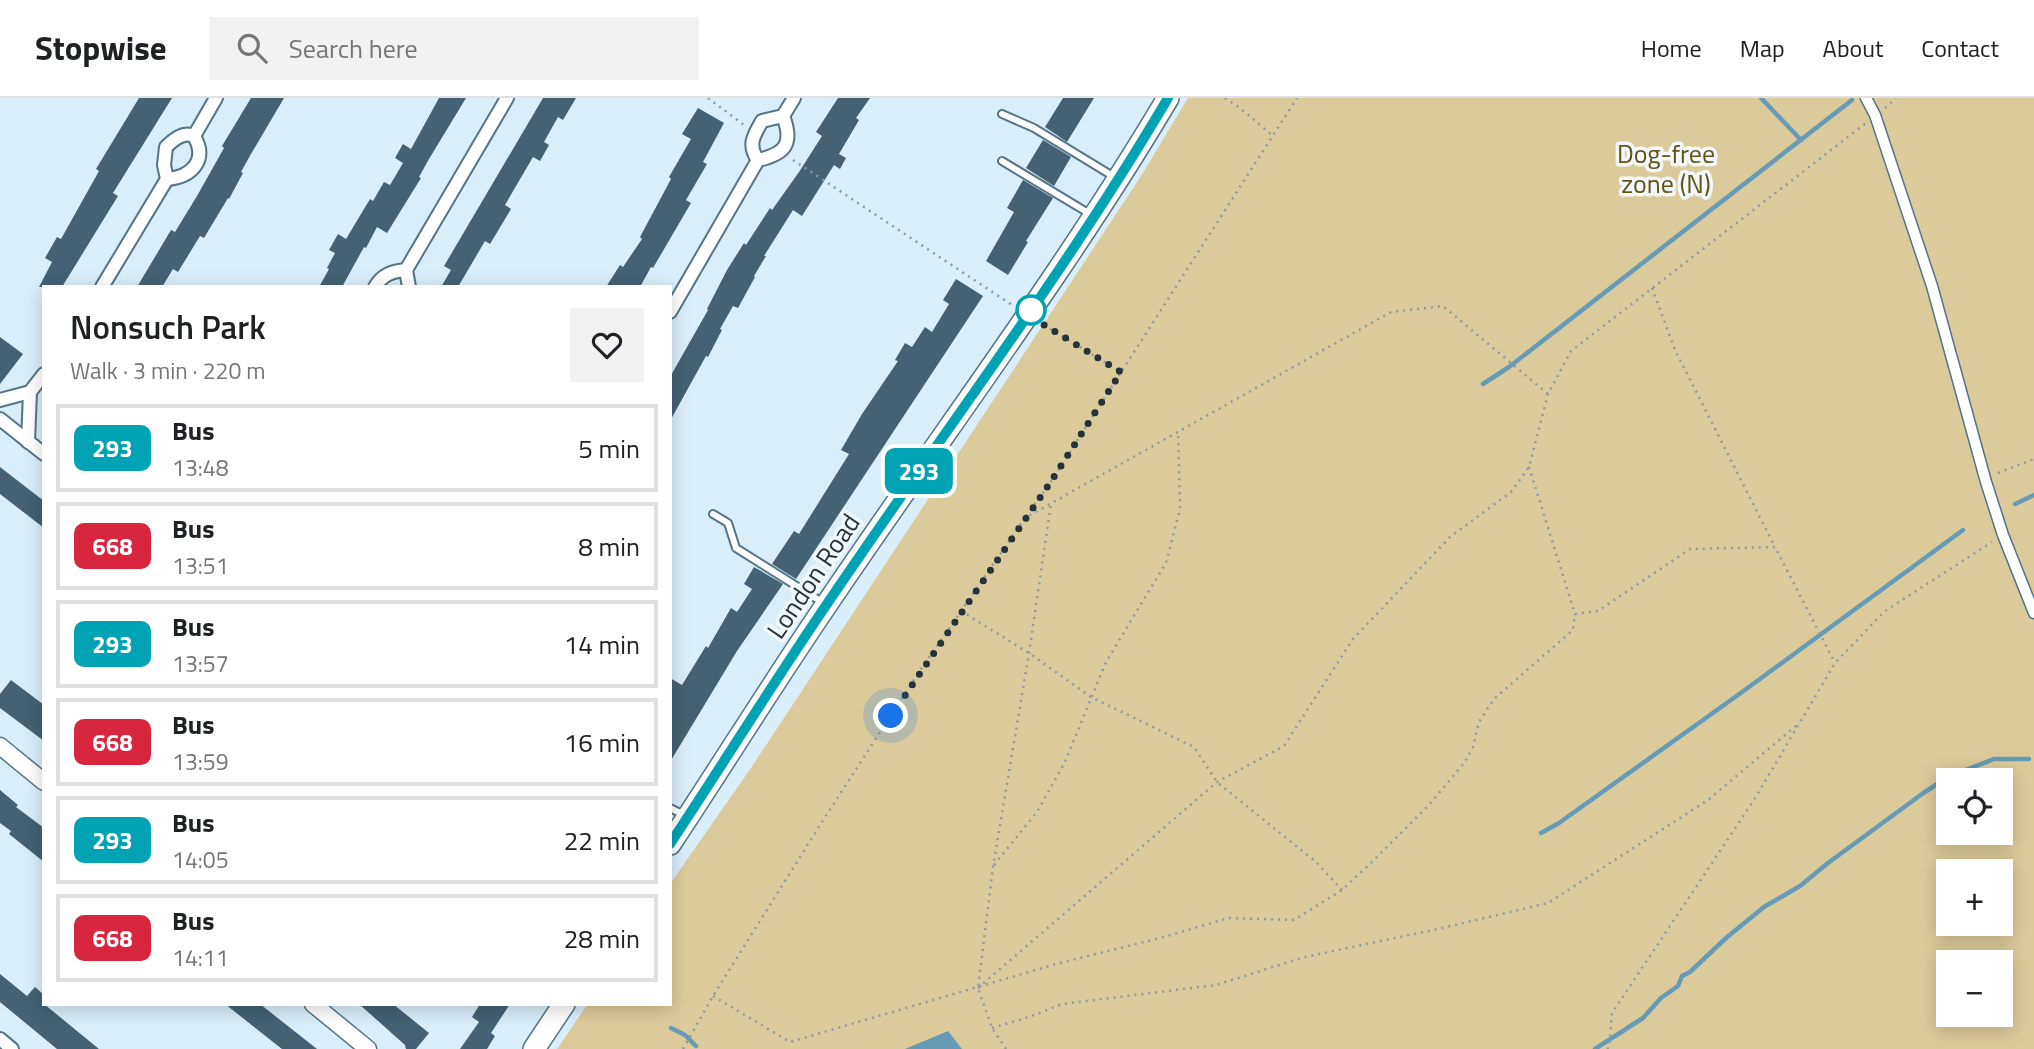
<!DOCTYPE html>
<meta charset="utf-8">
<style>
:root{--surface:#fff;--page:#f2f2f2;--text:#202124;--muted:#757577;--line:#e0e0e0}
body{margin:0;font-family:"Titillium Web",sans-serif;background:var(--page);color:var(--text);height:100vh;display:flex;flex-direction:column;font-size:26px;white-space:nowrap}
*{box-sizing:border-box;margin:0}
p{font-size:23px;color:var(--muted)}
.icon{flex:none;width:38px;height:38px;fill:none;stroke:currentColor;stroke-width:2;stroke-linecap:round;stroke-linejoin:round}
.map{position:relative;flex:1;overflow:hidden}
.side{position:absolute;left:42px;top:187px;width:630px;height:721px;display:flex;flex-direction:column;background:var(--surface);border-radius:0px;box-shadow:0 4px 18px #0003}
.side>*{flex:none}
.badge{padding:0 14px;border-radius:10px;font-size:24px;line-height:46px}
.tools{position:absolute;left:1936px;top:670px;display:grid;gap:14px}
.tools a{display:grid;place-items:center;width:77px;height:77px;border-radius:0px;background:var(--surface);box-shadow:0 4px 18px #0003;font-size:35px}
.you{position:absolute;width:35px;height:35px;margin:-18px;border:5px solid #fff;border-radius:50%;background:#1a73e8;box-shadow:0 0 0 10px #1a73e833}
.map>.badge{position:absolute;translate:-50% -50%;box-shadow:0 0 0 4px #fff}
.round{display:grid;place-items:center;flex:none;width:74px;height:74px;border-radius:0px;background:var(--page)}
.summary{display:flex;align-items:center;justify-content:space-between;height:119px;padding:0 28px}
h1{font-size:33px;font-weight:600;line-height:52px}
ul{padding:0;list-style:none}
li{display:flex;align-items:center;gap:21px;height:88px;margin:0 14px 10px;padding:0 14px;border:4px solid var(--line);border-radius:0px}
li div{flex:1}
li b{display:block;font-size:26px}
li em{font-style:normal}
li .badge{min-width:77px;font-weight:700;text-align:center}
header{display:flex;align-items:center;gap:42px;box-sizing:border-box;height:98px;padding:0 35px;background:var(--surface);border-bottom:2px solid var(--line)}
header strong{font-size:33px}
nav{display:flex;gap:38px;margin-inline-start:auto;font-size:24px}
.search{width:490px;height:63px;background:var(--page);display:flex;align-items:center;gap:18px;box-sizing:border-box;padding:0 24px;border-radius:0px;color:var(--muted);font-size:26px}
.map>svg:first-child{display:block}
</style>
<header>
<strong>Stopwise</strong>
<div class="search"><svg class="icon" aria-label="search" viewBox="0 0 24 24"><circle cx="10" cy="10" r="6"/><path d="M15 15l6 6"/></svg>Search here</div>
<nav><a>Home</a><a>Map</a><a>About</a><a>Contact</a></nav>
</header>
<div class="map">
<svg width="2034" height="951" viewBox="0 0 2034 951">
<rect width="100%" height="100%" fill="#daeefa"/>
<path fill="#dccb9a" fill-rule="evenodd" d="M 1188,0 L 2034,0 L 2034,951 L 557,951 L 587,907 L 670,906 L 670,786 L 753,667 L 1141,78 ZM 1948,682 L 2000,682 L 2000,735 L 1948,735 ZM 1948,774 L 2000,774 L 2000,826 L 1948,826 ZM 1948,864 L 2000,864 L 2000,917 L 1948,917 Z"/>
<polygon fill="#669ab7" points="948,933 962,951 905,951"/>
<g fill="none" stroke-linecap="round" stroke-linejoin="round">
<g stroke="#669ab7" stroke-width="4.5">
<polyline points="1761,0 1801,42"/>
<polyline points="1483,286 1509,269 1852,2"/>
<polyline points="2015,406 2034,397"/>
<polyline points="1541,735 1559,725 1738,597 1963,432"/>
<polyline points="671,930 685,937 696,948"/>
<polyline points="1595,951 1643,920 1661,900 1678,888 1682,878 1690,874 1726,840 1764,809 1800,788 1828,765 1922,696 1948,679 1994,661 2029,661"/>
</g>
</g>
<g fill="#446273">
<polygon points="139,0 172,0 113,95 118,98 62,189 39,189 52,164 45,160 57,139 61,141 99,73 96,71"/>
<polygon points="251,0 284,0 251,56 241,74 243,75 229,101 228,100 204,140 200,138 178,174 173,171 162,189 137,189 171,132 175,134 197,98 224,50 222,48"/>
<polygon points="439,0 466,0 429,61 419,79 421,80 387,135 377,129 366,150 364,149 342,189 319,189 329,171 327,170 335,155 329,152 338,136 346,141 370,101 373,103 384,84 390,87 403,65 395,60 403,46 411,51"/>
<polygon points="543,0 576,0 563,22 558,19 544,44 549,47 540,63 533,59 505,107 511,111 490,146 485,143 458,189 441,189 451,172 444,168"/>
<polygon points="838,0 870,0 856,20 859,22 839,56 846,60 840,71 834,67 802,118 793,112 764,158 766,158 754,178 755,179 738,210 733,208 720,231 722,232 708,259 706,258 670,323 670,279 708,212 707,211 727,172 744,145 746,147 770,110 772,112 799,74 822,38 816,34"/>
<polygon points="1063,0 1094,0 1067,44 1045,29"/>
<polygon points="698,10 724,25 703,64 707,66 686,102 691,105 653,170 651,169 640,189 606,189 620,167 623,169 642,141 640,139 671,81 669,79 691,41 682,36"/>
<polygon points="1043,42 1071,59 1054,88 1026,70"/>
<polygon points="1023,82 1053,100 1026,143 1028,144 1008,177 986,163 1014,114 1007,110"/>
<polygon points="956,181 983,198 796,481 772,466 794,433 799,436 849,356 841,352 862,316 898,263 895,262 905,245 912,249 925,229 932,234 949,206 943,202"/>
<polygon points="0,239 23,256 0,286"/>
<polygon points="0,369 44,403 44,430 0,396"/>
<polygon points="754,469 783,486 737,553 670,664 670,580 682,587 706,548 708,550 731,510 737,514 752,491 744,486"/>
<polygon points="11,582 44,607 44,643 0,610 0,596"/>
<polygon points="0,692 18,707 16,709 44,730 44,764 9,736 11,733 0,725"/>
<polygon points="0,876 27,898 35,889 44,897 44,906 99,951 57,951 0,904"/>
<polygon points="225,906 260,906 317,951 282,951"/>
<polygon points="359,906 393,906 429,935 416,951 406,951 405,947"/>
<polygon points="480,906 510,906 491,935 495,938 487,951 460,951 479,924 472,919"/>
</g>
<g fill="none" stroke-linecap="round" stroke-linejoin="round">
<g stroke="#557485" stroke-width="10">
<g id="service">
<polyline points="1002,16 1034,30 1116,80"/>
<polyline points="1002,63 1090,116"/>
<polyline points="713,416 728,425 736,450 825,506"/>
<polyline points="670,710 684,717"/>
</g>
</g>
<g stroke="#557485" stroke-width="13">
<polyline id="pedestrian" points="1866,0 1875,17 1932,188 1986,384 2003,437 2034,515"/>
</g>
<g stroke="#557485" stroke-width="16">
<g id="minor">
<polyline points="194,38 216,0"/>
<path d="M 758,62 C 747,47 754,37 762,23 L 783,18 L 794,0"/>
<path d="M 167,81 C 192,79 208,62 194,38"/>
<path d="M 102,189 L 167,81 L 164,67 L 166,49 C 173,42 183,33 194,38"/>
<path d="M 375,189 C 382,177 392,173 406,172"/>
<polyline points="409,189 406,172 507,0"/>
<path d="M 670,214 L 758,62 C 785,56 794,46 783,18"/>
<polyline points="0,302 30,294"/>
<polyline points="0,321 44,356"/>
<polyline points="28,344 30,294 44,276"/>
<polyline points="0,941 12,951"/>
</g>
</g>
<g stroke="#557485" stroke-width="19">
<g id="tertiary">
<polyline points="0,648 44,684"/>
<polyline points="313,906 368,951"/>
</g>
</g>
<g stroke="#557485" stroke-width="24">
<g id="trunk">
<path d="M 670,746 C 723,666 773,585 827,506 C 941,337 1064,175 1168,0"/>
<polyline points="534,951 564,906"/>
</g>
</g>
<g stroke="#8a9ba5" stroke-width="2.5" stroke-dasharray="2 5" stroke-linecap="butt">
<polyline points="708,0 744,27"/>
<polyline points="1225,0 1240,10 1273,38"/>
<polyline points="1885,10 1896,0"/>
<polyline points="793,62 1012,207"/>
<polyline points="1652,190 1675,252 1775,449"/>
<polyline points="1044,227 1121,274"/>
<polyline points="1529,369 1575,516 1598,513 1690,451 1775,449 1835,565"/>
<polyline points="1998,375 2034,361"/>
<polyline points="1026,418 1050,385 1297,0"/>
<polyline points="961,513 1029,555 1091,599 1194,649 1217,684 1316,764 1342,792"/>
<polyline points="994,767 1037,714 1065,664 1106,564 1166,465 1180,411 1178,333"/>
<polyline points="978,890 1217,684 1284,648 1353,541 1450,439 1511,394 1529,369 1548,296 1571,253 1866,25"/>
<polyline points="713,898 790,944 1056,866 1160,840 1229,820 1294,822 1342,792 1375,761 1428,708 1465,664 1473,649 1479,624 1494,601 1573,532 1575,516"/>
<polyline points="992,930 1032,918 1062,906 1216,887 1305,859 1438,831 1548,805 1708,702 1797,627"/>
<polyline points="683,951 713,898 820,727 919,574 1025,420 1391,214 1443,208 1548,296"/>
<polyline points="1006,951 992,930 978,890 993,769 1029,555 1051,406"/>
<polyline points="1607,951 1609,950 1612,915 1754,702 1835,565 1885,513 1992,444"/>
</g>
<use href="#service" stroke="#fff" stroke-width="6"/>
<use href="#pedestrian" stroke="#fff" stroke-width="10"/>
<use href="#minor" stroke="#fff" stroke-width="12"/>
<use href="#tertiary" stroke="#fff" stroke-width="16"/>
<use href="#trunk" stroke="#fff" stroke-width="21"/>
</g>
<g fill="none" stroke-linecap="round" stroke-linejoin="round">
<g stroke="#fff" stroke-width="16">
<path id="line" d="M 670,746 C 723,666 773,585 827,506 C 941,337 1065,175 1168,0"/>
</g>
<use href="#line" stroke="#00a3b4" stroke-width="10"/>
<polyline stroke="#25323a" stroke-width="7" stroke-dasharray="0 12.6" points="891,618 1050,385 1121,274 1028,217 1031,212"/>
</g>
<circle fill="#fff" stroke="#00a3b4" stroke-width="3.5" cx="1031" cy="212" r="14"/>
<g text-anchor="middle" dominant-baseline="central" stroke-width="7" stroke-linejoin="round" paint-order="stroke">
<g font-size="26" fill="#645115" stroke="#f2f9fd">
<text x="1666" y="55">Dog-free<tspan x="1666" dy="30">zone (N)</tspan></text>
</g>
<g font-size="26" fill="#25323a" stroke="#f2f9fd">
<text transform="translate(813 478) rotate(-56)">London Road</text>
</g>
</g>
</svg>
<div class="tools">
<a><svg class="icon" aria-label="locate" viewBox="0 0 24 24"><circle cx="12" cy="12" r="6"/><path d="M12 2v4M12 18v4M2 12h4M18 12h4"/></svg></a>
<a>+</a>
<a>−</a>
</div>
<div class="you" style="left:891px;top:618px"></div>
<b class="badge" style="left:919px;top:373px;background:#00a3b4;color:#fff">293</b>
<section class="side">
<div class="summary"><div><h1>Nonsuch Park</h1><p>Walk · 3 min · 220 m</p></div><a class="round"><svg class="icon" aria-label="heart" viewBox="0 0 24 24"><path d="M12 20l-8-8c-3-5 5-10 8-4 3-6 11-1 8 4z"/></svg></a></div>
<ul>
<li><span class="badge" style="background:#00a3b4;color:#fff">293</span><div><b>Bus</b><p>13:48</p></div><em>5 min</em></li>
<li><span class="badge" style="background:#d7263d;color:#fff">668</span><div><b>Bus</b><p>13:51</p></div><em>8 min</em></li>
<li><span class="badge" style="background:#00a3b4;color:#fff">293</span><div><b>Bus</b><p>13:57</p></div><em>14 min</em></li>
<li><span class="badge" style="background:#d7263d;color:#fff">668</span><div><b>Bus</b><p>13:59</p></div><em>16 min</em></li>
<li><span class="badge" style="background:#00a3b4;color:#fff">293</span><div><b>Bus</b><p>14:05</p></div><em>22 min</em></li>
<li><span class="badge" style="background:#d7263d;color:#fff">668</span><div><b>Bus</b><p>14:11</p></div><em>28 min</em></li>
</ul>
</section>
</div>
